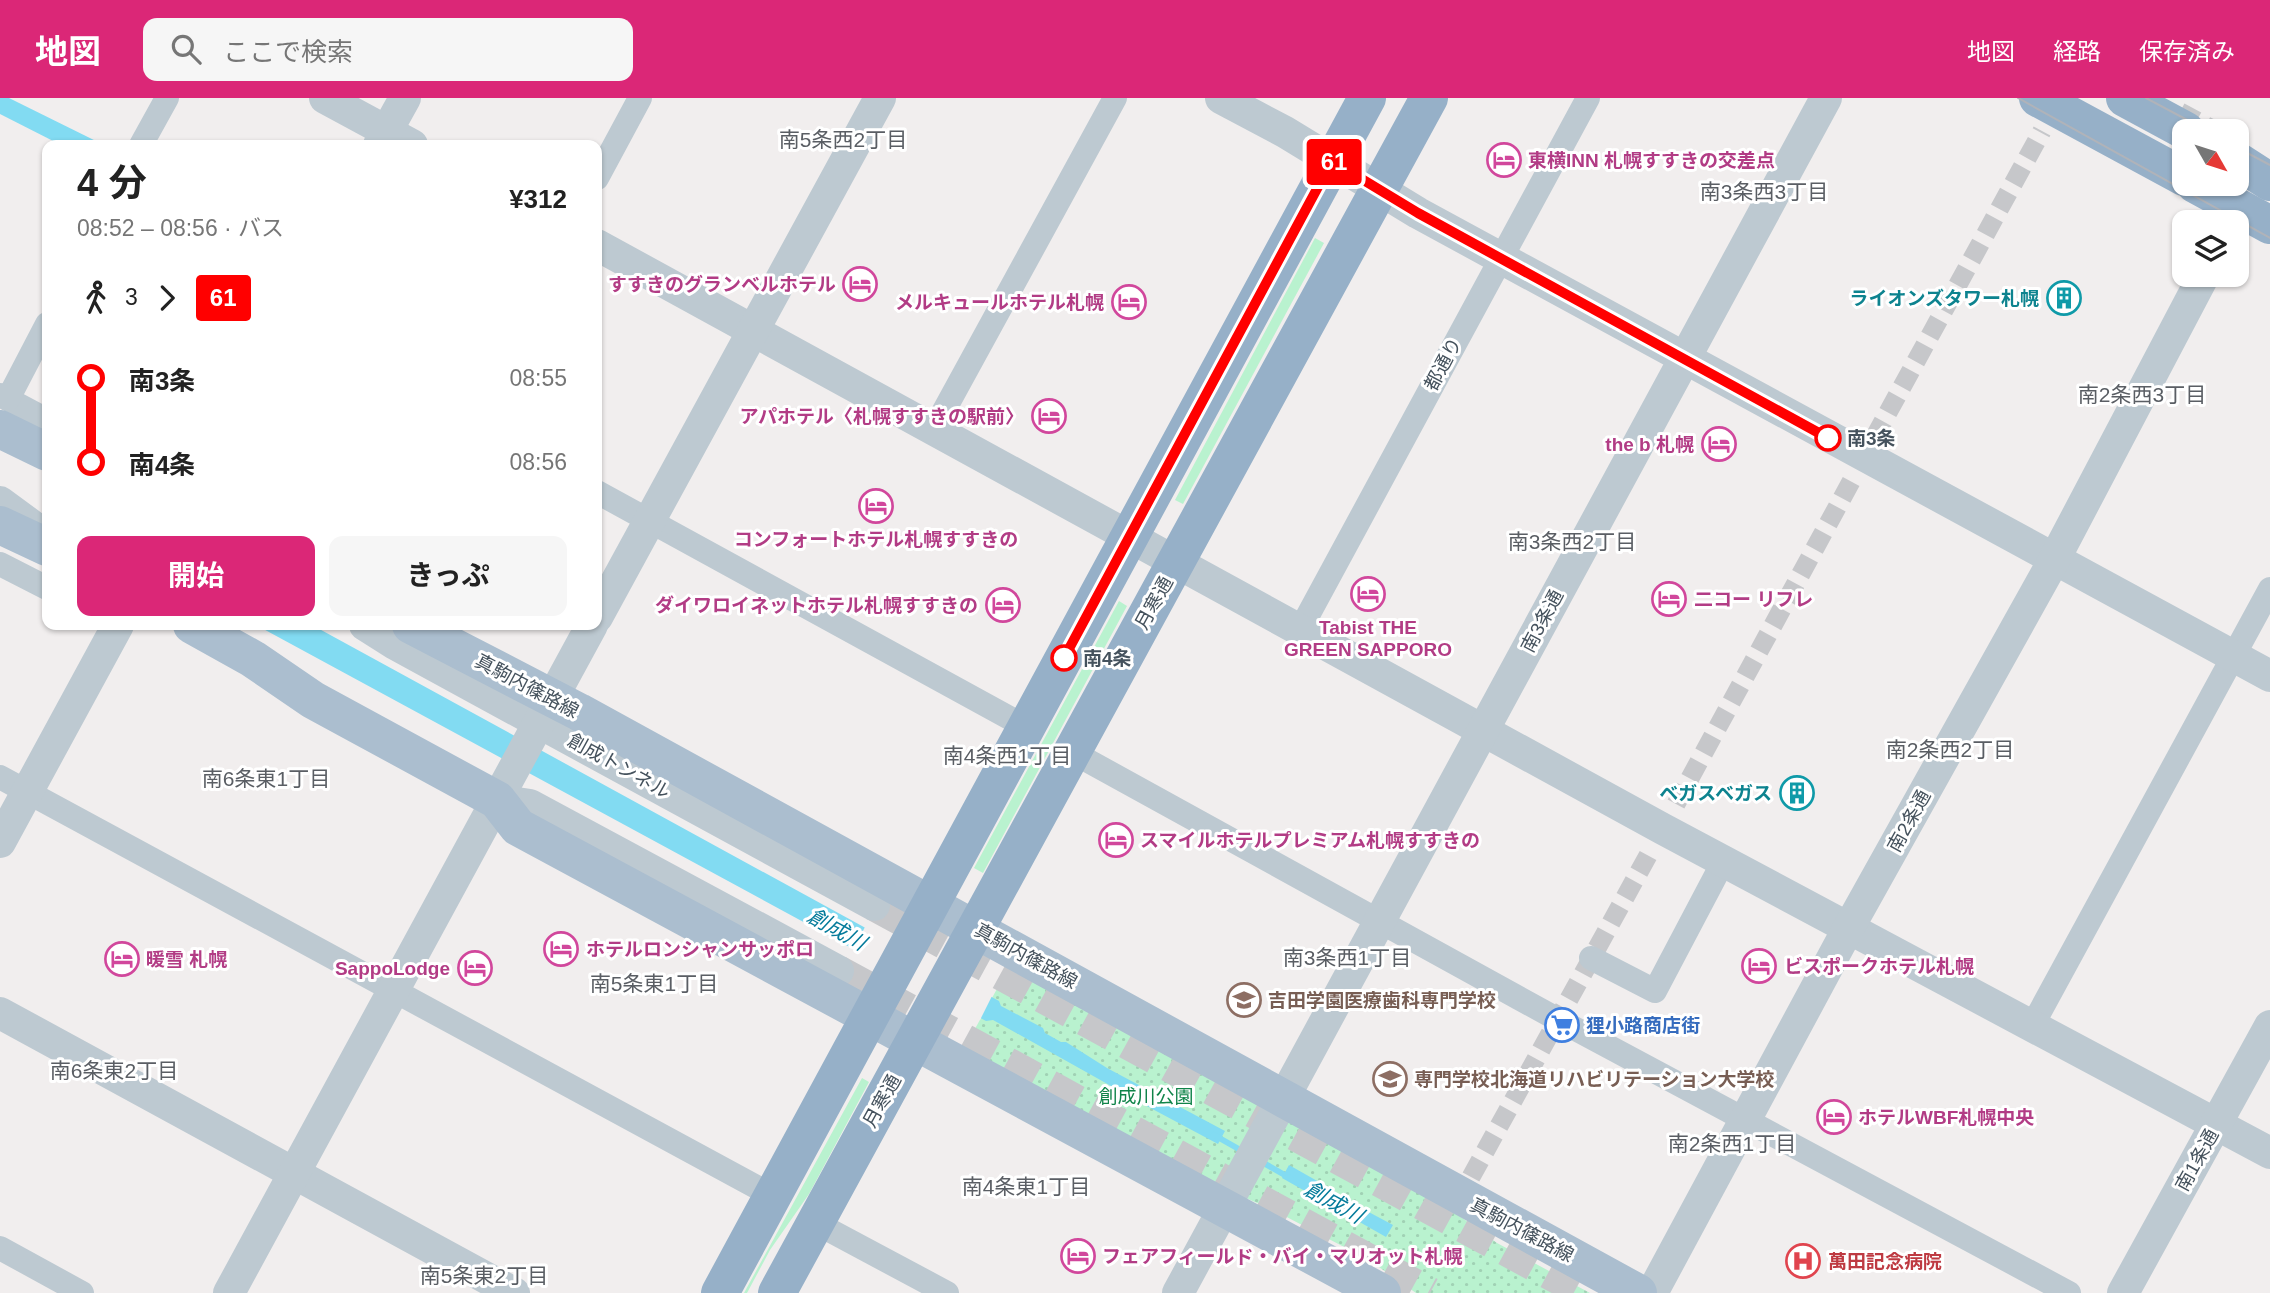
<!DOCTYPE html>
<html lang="ja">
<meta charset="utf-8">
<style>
:root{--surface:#fff;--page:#f6f6f6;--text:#222;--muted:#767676;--accent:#db2777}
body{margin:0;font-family:Helvetica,"Noto Sans JP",sans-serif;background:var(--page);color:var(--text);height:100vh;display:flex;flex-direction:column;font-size:26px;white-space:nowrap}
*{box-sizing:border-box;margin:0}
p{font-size:23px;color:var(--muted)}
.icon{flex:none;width:38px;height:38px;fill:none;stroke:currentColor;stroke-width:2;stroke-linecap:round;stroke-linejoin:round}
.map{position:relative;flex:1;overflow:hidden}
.sheet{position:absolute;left:42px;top:42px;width:560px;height:490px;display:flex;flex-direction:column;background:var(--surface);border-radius:14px;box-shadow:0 2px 5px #0004}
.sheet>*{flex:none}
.badge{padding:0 14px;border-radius:5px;font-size:24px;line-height:46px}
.needle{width:46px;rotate:129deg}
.controls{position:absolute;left:2172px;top:21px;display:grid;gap:14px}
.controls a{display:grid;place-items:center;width:77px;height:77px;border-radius:14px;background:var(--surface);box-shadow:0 2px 5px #0004;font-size:35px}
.map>.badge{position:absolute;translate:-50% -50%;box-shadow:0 0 0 4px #fff}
.legs{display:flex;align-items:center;gap:10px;height:77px;padding:0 35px;font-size:23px}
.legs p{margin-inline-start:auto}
.headline{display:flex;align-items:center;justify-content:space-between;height:119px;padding:0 35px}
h1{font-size:38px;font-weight:700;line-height:52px}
.action{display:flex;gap:14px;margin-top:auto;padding:14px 35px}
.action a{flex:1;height:80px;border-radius:14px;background:var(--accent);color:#fff;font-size:28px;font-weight:700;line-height:80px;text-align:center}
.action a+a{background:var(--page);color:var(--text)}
ul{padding:0 35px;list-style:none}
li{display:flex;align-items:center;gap:24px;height:84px;font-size:26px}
li i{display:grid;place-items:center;width:10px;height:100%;margin:0 9px;background:currentColor}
li i::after{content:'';width:18px;height:18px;margin:-9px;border:5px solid;border-radius:50%;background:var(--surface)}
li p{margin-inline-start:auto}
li:first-child i{background:linear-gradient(#0000 50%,currentColor 0)}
li:last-child i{background:linear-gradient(currentColor 50%,#0000 0)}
header{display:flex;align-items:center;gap:42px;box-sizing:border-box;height:98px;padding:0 35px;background:var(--accent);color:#fff}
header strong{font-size:33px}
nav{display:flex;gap:38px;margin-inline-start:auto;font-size:24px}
.search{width:490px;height:63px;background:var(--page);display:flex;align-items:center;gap:18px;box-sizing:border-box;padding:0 24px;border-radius:14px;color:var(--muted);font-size:26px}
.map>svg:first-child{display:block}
</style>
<header>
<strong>地図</strong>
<div class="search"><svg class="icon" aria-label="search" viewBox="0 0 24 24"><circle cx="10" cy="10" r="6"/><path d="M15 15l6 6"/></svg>ここで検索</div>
<nav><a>地図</a><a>経路</a><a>保存済み</a></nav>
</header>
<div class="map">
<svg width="2270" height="1195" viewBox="0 0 2270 1195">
<defs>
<pattern id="park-dots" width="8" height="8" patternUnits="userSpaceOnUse" patternTransform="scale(1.75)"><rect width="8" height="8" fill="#b9f2cf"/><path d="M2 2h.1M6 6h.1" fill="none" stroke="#a0d1b4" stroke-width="1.8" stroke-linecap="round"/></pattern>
</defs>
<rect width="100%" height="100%" fill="#f1eeee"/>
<g fill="#b9f2cf">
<polygon points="1315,140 1324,145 1183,406 1175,402"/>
<polygon points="1119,503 1127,508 983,775 974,770"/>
<polygon points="862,980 869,984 809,1096 770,1152 747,1195 744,1195"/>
</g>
<polygon fill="url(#park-dots)" points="1009,869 1443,1106 1497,1145 1590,1195 1416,1195 1369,1162 1279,1115 1186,1073 965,949"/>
<g fill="#82dbf2">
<polygon points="0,0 9,0 104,47 61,47 0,16"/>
<polygon points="256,527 312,527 999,903 1001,908 1043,930 1045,935 1061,944 1066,944 1107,970 1225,1033 1218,1046 1143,1006 1142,1001 1123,992 1120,993 993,922 986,923"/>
<polygon points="1289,1067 1319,1084 1320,1088 1393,1127 1386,1139 1282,1080"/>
</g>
<polygon fill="#f1eeee" points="866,827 992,898 980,922 852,854"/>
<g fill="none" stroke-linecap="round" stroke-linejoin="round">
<g stroke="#82dbf2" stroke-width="6">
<polyline points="1214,1037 1244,1054"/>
<polyline points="1260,1063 1290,1080"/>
</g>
<g stroke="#c6c7ca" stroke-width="19" stroke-dasharray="19 10" stroke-linecap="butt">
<polyline points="2180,14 2216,33"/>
<polyline points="1874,340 2042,33"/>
<polyline points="1676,706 1853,380"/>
<polyline points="1471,1079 1650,754"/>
</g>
<g stroke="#c6c7ca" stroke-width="32" stroke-dasharray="32 16" stroke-linecap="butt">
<polyline points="874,807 1585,1195"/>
<polyline points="838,873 1430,1195"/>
</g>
<g stroke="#bdc9d1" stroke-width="24">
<polyline points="141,47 167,0"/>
<polyline points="597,80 640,0"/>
<polyline points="0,297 47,322"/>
<polyline points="8,301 47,226"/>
<polyline points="934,331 1115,0"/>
<polyline points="597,394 1026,629"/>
<polyline points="0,466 47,490"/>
<polyline points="1300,532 1588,0"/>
<polyline points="1072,654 1557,921 2069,1195"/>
<polyline points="0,679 773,1098"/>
<polyline points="1591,860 1655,893 1723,764"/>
<polyline points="2031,930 2270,491"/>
<polyline points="816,1125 947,1195"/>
<polyline points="0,1150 82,1195"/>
</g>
<g stroke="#bdc9d1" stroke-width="32">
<polyline points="325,0 412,47"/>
<polyline points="1221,0 1285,34 1418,115 2270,578"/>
<polyline points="379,47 405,0"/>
<polyline points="597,147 1663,731 2270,1055"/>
<polyline points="0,404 46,438"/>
<polyline points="597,519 880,0"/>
<polyline points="365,527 395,546 874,807"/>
<polyline points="497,702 530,707 838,873"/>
<polyline points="0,744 118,527"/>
<polyline points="0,915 514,1195"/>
<polyline points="229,1195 592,527"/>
<polyline points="1178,1195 1826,0"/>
<polyline points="1652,1195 1848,831 2054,462 2204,177"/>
<polyline points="2123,1195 2270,928"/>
</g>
<g stroke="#abbecf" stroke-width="38">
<polyline points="0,331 47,354"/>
<polyline points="0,427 47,449"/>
<polyline points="192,527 253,561 313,602 497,702 518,729 1382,1195"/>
<polyline points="411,527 579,614 1638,1195"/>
</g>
<g stroke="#96b0c8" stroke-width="38">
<polyline points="2038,0 2184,79"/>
<polyline points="2125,0 2186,33"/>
<polyline points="2236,62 2270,84"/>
<polyline points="2195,86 2270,127"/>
<polyline points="720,1195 1367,0"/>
<polyline points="777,1195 1429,0"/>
</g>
<g stroke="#b0b3b9" stroke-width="2">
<polyline points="2018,0 2270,140"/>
<polyline points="2146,0 2208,33"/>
<polyline points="2236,49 2270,67"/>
</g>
</g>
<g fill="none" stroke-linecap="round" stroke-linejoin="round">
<g stroke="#fff" stroke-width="16">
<polyline id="line-1" points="1064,560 1332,63 1418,115 1828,340"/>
</g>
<use href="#line-1" stroke="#f00" stroke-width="10"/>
</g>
<defs>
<g id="hotel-ring" transform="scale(1.75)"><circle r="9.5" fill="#fff" stroke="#d1479c" stroke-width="1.5"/><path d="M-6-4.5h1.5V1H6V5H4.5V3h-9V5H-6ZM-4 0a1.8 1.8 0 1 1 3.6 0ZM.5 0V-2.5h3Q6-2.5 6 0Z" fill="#d1479c"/></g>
<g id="building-ring" transform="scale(1.75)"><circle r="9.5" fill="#fff" stroke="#0f9aa8" stroke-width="1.5"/><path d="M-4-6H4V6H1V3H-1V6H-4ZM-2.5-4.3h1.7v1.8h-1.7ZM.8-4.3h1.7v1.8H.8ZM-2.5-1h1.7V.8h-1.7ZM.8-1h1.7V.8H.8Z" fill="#0f9aa8"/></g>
<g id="university-ring" transform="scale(1.75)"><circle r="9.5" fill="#fff" stroke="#8d6e63" stroke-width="1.5"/><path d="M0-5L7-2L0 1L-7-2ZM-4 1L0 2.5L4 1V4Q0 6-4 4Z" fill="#8d6e63"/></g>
<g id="supermarket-ring" transform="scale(1.75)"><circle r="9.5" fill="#fff" stroke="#3f7fe0" stroke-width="1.5"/><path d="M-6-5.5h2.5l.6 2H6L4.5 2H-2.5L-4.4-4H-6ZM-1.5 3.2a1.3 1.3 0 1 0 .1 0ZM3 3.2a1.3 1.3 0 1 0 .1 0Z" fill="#3f7fe0"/></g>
<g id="hospital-ring" transform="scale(1.75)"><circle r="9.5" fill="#fff" stroke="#e0444e" stroke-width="1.5"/><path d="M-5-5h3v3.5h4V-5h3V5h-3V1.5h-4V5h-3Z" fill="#e0444e"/></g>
</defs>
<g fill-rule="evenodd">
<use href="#hotel-ring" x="1504" y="62"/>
<use href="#hotel-ring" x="860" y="186"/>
<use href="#building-ring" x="2064" y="200"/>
<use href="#hotel-ring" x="1129" y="204"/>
<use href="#hotel-ring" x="1049" y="318"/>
<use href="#hotel-ring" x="1719" y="346"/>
<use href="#hotel-ring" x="876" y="408"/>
<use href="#hotel-ring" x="1368" y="496"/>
<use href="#hotel-ring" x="1669" y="501"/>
<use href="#hotel-ring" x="1003" y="507"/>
<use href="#building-ring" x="1797" y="695"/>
<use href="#hotel-ring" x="1116" y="742"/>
<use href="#hotel-ring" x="561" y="851"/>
<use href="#hotel-ring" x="122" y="861"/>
<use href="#hotel-ring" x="1759" y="868"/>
<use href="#hotel-ring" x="475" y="870"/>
<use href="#university-ring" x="1244" y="902"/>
<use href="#supermarket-ring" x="1562" y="927"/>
<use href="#university-ring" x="1390" y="981"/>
<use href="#hotel-ring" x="1834" y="1019"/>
<use href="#hotel-ring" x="1078" y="1158"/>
<use href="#hospital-ring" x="1803" y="1163"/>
</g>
<g fill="#fff" stroke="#f00" stroke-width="3.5">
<circle cx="1828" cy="340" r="12"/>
<circle cx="1064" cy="560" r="12"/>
</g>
<g text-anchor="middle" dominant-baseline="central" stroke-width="6" stroke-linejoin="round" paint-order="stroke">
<g font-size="19" font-weight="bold" fill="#b23c85" stroke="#fff" text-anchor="start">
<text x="1528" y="62">東横INN 札幌すすきの交差点</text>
<text x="836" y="186" text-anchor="end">すすきのグランベルホテル</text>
<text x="1104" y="204" text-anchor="end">メルキュールホテル札幌</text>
<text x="1024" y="318" text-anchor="end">アパホテル〈札幌すすきの駅前〉</text>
<text x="1694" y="346" text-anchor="end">the b 札幌</text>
<text x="876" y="441" text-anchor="middle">コンフォートホテル札幌すすきの</text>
<text x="1694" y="501">二コー リフレ</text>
<text x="978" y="507" text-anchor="end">ダイワロイネットホテル札幌すすきの</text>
<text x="1368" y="529" text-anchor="middle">Tabist THE<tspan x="1368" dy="22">GREEN SAPPORO</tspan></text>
<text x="1140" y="742">スマイルホテルプレミアム札幌すすきの</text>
<text x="586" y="851">ホテルロンシャンサッポロ</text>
<text x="146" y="861">暖雪 札幌</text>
<text x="1784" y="868">ビスポークホテル札幌</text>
<text x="450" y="870" text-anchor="end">SappoLodge</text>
<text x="1858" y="1019">ホテルWBF札幌中央</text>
<text x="1102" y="1158">フェアフィールド・バイ・マリオット札幌</text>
</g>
<g font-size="19" font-weight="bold" fill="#0d838f" stroke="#fff" text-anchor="end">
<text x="2039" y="200">ライオンズタワー札幌</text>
<text x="1772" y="695">ベガスベガス</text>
</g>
<g font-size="19" fill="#45525d" stroke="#fff">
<text transform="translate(1443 266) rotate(-62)">都通り</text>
<text transform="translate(1154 505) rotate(-61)">月寒通</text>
<text transform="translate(1542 523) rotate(-62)">南3条通</text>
<text transform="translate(527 588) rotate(28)">真駒内篠路線</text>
<text transform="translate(619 668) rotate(29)">創成トンネル</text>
<text transform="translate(1909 723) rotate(-61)">南2条通</text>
<text transform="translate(1026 858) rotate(29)">真駒内篠路線</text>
<text transform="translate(882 1003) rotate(-61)">月寒通</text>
<text transform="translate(2197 1062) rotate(-61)">南1条通</text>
<text transform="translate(1522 1132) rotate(28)">真駒内篠路線</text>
</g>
<g font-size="19" font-weight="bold" fill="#45525d" stroke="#fff" text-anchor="start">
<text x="1847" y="340">南3条</text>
<text x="1083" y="560">南4条</text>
</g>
<g font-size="19" font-weight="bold" fill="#785e54" stroke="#fff" text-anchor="start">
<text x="1268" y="902">吉田学園医療歯科専門学校</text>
<text x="1414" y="981">専門学校北海道リハビリテーション大学校</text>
</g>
<g font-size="19" font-weight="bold" fill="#366cbe" stroke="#fff" text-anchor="start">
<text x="1586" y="927">狸小路商店街</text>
</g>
<g font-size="19" fill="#10844a" stroke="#fff">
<text x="1146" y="998">創成川公園</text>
</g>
<g font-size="19" font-weight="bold" fill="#be3a42" stroke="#fff" text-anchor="start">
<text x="1828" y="1163">萬田記念病院</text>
</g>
<g font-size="21" fill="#5a5e64" stroke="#fff">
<text x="843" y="41">南5条西2丁目</text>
<text x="1764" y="93">南3条西3丁目</text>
<text x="2142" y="296">南2条西3丁目</text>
<text x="1572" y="443">南3条西2丁目</text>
<text x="1950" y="651">南2条西2丁目</text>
<text x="1007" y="657">南4条西1丁目</text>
<text x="266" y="680">南6条東1丁目</text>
<text x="1347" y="859">南3条西1丁目</text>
<text x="654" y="885">南5条東1丁目</text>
<text x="114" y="972">南6条東2丁目</text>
<text x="1732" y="1045">南2条西1丁目</text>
<text x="1026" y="1088">南4条東1丁目</text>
<text x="484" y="1177">南5条東2丁目</text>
</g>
<g font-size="21" font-style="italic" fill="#047b9b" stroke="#fff">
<text transform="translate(837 831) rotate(29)">創成川</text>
<text transform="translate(1334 1104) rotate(29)">創成川</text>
</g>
</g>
</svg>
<div class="controls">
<a><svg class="needle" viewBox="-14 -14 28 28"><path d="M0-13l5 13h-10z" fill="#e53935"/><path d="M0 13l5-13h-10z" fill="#767676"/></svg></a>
<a><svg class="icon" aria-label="layers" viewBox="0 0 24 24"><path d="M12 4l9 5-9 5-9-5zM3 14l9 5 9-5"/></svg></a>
</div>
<b class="badge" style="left:1334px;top:64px;background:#f00;color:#fff">61</b>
<section class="sheet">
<div class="headline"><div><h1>4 分</h1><p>08:52 – 08:56 · バス</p></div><b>¥312</b></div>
<div class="legs"><svg class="icon" aria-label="walk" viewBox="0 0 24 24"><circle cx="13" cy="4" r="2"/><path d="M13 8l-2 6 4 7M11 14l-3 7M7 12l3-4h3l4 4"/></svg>3<svg class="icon" aria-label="forward" viewBox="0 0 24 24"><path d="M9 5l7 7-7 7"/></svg><b class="badge" style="background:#f00;color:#fff">61</b></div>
<ul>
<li><i style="color:#f00"></i><b>南3条</b><p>08:55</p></li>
<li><i style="color:#f00"></i><b>南4条</b><p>08:56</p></li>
</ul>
<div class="action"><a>開始</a><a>きっぷ</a></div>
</section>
</div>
